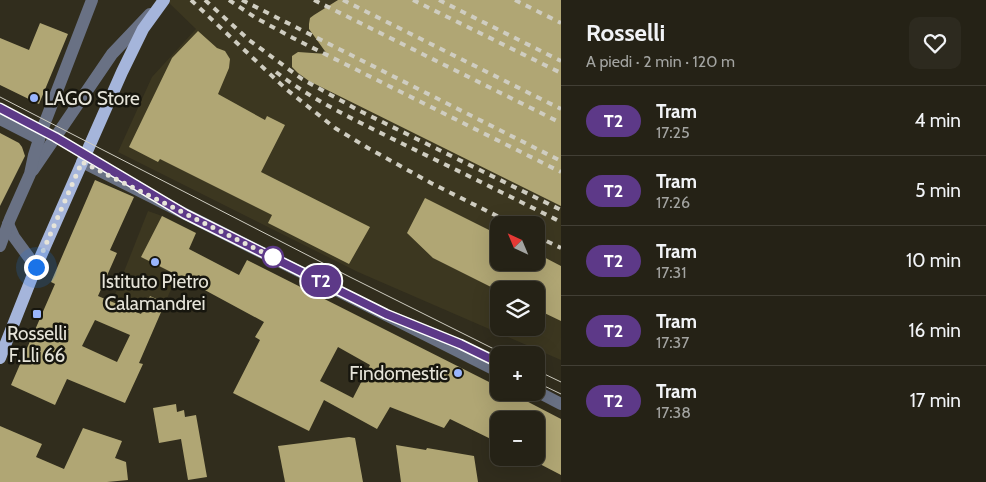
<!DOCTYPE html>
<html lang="it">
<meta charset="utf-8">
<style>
:root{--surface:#252216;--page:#2d2a1f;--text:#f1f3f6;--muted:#a3a4a1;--line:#423f35}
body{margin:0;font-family:Cabin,sans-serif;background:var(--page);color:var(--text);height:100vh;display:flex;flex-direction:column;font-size:19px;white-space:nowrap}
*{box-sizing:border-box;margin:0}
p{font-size:16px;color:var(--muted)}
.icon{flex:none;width:28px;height:28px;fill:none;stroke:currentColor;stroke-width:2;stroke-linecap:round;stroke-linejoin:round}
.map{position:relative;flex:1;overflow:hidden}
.side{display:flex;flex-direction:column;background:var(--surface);width:425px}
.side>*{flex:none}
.badge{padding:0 10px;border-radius:16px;font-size:18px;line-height:32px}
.needle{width:32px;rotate:316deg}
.controls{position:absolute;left:490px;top:216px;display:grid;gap:10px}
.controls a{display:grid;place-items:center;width:55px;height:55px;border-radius:10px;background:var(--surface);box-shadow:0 5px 20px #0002,0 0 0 1px var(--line);font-size:25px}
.you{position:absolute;width:25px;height:25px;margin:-12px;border:4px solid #fff;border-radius:50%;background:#1a73e8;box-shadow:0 0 0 8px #1a73e833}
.map>.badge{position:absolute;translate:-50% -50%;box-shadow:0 0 0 2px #fff}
.round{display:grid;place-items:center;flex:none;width:52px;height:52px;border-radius:10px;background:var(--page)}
.summary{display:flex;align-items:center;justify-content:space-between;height:85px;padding:0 25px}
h1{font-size:24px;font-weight:700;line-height:38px}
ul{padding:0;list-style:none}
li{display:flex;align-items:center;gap:15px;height:70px;padding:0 25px;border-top:1px solid var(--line)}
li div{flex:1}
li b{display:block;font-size:19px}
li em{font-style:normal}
li .badge{min-width:55px;font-weight:700;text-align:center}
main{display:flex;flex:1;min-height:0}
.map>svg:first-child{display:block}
</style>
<main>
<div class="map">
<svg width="561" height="482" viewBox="0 0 561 482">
<rect width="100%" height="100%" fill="#312d1d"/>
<g fill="#3c3720" fill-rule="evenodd">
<path d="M 166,0 L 561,0 L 561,360 L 358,272 L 118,152 L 152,77 L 196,29 ZM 499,225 L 536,225 L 536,262 L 499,262 ZM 499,290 L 536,290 L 536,328 L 499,328 Z"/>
<polygon points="148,211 162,216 196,233 157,321 112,302"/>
</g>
<g fill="#b0a674" fill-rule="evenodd">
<polygon points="338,0 561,0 561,206 309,81 298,73 292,67 292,56 298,52 327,54 309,29 309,24 310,18 314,15"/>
<polygon points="40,23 68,34 39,104 0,85 0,38 29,50"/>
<polygon points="198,31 217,48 225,51 230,59 229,68 218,94 265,120 267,116 285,125 261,172 370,227 349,264 268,223 272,215 160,159 158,162 129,147 172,58"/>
<polygon points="0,133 19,143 22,147 25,156 0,206"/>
<path d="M 95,180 L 134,197 L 110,250 L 117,253 L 98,296 L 141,314 L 150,296 L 165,303 L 139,363 L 143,364 L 125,403 L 67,379 L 55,405 L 11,385 L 55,284 L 51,282 ZM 95,320 L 130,335 L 117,362 L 82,346 Z"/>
<polygon points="425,198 499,235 499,262 536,262 536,253 561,266 561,321 536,309 536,290 497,290 433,258 407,233"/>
<path d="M 162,216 L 196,233 L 189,249 L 239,275 L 247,260 L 499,387 L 499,392 L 509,392 L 561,419 L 561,475 L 536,462 L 536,420 L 499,420 L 499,443 L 450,419 L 444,428 L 390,407 L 377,429 L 324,400 L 309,431 L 233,393 L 260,340 L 255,337 L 264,322 L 177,275 L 141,257 ZM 338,347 L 370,365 L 353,398 L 320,381 Z"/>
<polygon points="176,404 177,412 184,410 185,417 196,415 207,477 188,480 181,439 159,443 153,408"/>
<polygon points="0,426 42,444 36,457 64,469 83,428 122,441 115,458 126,462 128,480 107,482 0,482"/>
<polygon points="349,437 355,438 363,482 285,482 278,446"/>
<polygon points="396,445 426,450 427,448 474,456 478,482 401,482"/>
</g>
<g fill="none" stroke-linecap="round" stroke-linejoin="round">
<g stroke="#697184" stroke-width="12">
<polyline points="0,119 39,139"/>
<polyline points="82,162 499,372"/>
<polyline points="33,170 112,54 150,14"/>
<polyline points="8,224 14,237 36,267"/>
<polyline points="0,246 10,219 30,174 34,155 42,130 92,0"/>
<polyline points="536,391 561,404"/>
</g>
<polyline stroke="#a5b5db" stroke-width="12" points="0,358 36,267 122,72 143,29 164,0"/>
<g stroke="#cfcdc1" stroke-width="1">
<polyline points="0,97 350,277 506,355"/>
<polyline points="0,108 55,137 185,214 386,313 460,344 499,363"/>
<polyline points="536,370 561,382"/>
<polyline points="536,382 561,394"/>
</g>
<g stroke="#cfcdc1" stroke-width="4" stroke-dasharray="6 6" stroke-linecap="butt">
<polyline points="191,0 286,89 335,128 368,148 431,183 515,225"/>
<polyline points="205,0 249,40 302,79 358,110 561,210"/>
<polyline points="229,0 256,18 293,38 561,172"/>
<polyline points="242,0 561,161"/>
<polyline points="314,0 561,123"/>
<polyline points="343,0 561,109"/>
<polyline points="413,0 561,73"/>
<polyline points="439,0 561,61"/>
<polyline points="515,0 561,23"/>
<path d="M 276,72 C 315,102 361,123 405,145 C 457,170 509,196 561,222"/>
<polyline points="536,236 561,248"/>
</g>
</g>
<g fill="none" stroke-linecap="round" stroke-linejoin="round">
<g stroke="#fff" stroke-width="11">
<polyline id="line" points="0,108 55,137 185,214 386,314 460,344 499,363"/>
</g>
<use href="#line" stroke="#5d3988" stroke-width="8"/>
<polyline stroke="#e6e4d9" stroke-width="5" stroke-dasharray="0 9" points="36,267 82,162 276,259 273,257"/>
</g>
<g fill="#99b5fd" stroke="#17160e" stroke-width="2">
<circle cx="34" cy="98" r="5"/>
<circle cx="155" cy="262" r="5"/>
<rect x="32" y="309" width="10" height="10" rx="2.5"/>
<circle cx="458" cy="373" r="5"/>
</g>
<circle fill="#fff" stroke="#5d3988" stroke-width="2.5" cx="273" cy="257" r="10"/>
<g text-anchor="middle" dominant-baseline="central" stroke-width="5" stroke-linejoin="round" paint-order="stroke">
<g font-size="19" fill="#e6e4d9" stroke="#17160e">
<text x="44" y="98" text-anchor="start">LAGO Store</text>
<text x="155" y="281">Istituto Pietro<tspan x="155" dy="22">Calamandrei</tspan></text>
<text x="37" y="333">Rosselli<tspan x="37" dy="22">F.Lli 66</tspan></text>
<text x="448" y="373" text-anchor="end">Findomestic</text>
</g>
</g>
</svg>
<div class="controls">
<a><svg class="needle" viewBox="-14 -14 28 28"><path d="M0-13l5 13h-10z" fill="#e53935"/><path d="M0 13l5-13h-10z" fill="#a3a4a1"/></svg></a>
<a><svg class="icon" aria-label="layers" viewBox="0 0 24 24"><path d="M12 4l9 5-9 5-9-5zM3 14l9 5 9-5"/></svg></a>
<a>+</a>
<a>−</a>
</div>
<div class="you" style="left:36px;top:267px"></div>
<b class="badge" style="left:321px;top:281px;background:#5d3988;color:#fff">T2</b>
</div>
<section class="side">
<div class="summary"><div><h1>Rosselli</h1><p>A piedi · 2 min · 120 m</p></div><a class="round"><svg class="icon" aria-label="heart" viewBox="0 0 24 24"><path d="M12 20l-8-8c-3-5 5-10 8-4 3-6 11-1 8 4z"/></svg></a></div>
<ul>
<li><span class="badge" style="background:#5d3988;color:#fff">T2</span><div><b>Tram</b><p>17:25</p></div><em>4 min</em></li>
<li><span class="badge" style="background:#5d3988;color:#fff">T2</span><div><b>Tram</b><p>17:26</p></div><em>5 min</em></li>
<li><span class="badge" style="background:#5d3988;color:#fff">T2</span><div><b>Tram</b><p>17:31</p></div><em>10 min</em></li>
<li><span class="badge" style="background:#5d3988;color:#fff">T2</span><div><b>Tram</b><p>17:37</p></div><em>16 min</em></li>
<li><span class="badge" style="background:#5d3988;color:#fff">T2</span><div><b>Tram</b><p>17:38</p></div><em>17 min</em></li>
</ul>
</section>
</main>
